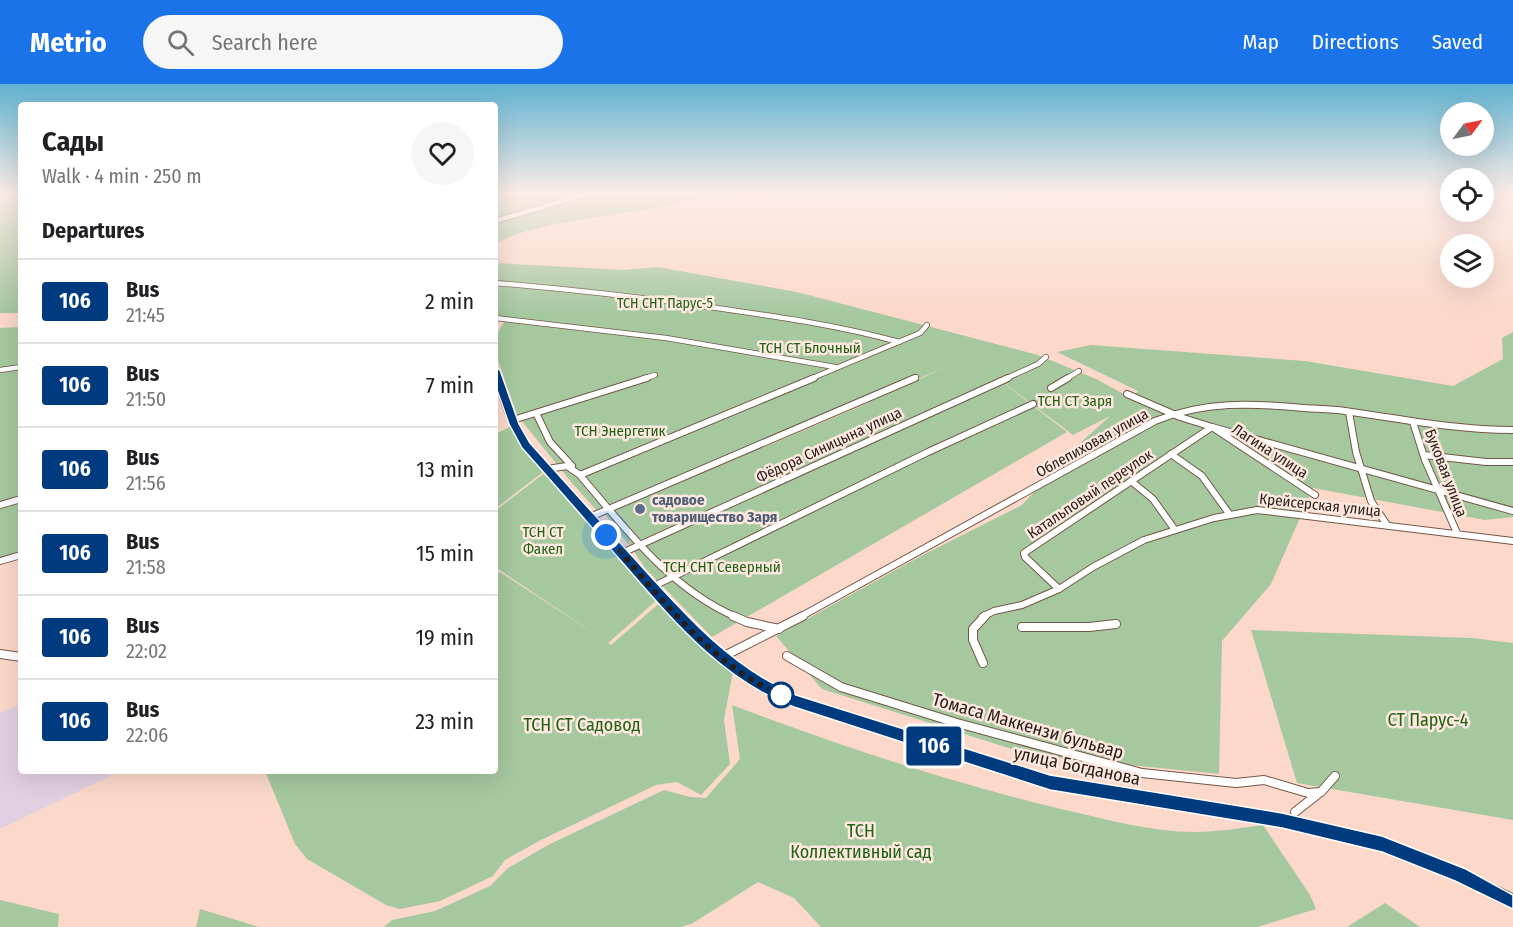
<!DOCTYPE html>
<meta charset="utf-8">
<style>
:root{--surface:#fff;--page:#f6f6f6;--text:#202124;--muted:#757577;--line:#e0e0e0;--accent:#1a73e8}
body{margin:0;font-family:"Fira Sans Condensed",sans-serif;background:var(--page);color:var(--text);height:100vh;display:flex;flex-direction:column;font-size:22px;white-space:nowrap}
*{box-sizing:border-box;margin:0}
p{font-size:20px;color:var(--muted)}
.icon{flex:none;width:33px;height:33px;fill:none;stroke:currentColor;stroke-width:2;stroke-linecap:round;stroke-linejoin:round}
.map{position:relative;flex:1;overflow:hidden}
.panel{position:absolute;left:18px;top:18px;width:480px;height:672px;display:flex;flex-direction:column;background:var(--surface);border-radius:6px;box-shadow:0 6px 24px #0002}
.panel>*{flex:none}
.badge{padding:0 12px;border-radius:4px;font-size:21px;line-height:39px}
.needle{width:39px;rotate:57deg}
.buttons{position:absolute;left:1440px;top:18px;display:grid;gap:12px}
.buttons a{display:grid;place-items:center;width:54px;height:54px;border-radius:50%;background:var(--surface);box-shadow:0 6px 24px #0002;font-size:30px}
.you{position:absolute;width:30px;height:30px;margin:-15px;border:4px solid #fff;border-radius:50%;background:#1a73e8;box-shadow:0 0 0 9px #1a73e833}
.map>.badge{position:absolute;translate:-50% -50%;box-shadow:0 0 0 3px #fff}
h2{padding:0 24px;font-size:22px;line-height:54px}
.round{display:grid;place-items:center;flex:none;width:63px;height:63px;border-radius:32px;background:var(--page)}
.overview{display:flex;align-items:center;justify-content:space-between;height:102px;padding:0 24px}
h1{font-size:28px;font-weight:700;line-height:45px}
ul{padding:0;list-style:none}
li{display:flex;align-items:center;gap:18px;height:84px;padding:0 24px;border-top:2px solid var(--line)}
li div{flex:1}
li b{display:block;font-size:22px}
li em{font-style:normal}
li .badge{min-width:66px;font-weight:700;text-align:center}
header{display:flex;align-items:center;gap:36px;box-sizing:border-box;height:84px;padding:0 30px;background:var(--accent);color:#fff}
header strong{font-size:28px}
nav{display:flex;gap:33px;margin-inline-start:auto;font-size:21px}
.search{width:420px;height:54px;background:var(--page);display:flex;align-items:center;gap:15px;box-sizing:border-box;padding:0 21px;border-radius:33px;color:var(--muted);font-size:22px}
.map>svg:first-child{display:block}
</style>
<header>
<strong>Metrio</strong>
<div class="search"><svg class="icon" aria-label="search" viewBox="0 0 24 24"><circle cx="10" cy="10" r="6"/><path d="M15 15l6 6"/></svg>Search here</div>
<nav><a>Map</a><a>Directions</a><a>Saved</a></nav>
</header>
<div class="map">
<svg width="1513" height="843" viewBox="0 0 1513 843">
<rect width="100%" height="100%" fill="#fbd8c9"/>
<polygon fill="#e1d0e2" points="21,620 21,687 110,687 110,692 0,745 0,629"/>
<g fill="#a5c89f">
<polygon points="21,111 21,229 0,229 0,116"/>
<path d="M 495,111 L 744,111 L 735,114 L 707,114 L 677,119 L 674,117 L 675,120 C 616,134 550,133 495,159 Z"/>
<polygon points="495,179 624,186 657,183 797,208 1038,271 1096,295 1131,314 1138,307 1057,268 1091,261 1305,277 1453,302 1503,275 1502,254 1513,248 1513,433 1485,436 1313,404 1271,500 1222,557 1219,690 1031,671 822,605 776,552 921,472 1022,421 1079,360 1110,332 1073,351 1000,296 629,461 605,430 852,326 946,283 600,430 572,399 517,331 495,268 495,250 497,250 505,236 495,233"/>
<polygon points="21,243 21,470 0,476 0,244"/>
<polygon points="1002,298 1067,348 712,553 645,484 631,463"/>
<polygon points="512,342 543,388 495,425 495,350"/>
<polygon points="546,388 658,515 608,559 611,561 662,517 733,587 724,636 730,680 701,711 677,698 656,701 541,756 505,776 493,792 440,817 400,825 386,821 307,775 295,760 265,687 495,687 495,490 500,488 601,554 495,483 495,427"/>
<polygon points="1251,546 1472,554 1513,559 1513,736 1297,699"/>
<path d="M 732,621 C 840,662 949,698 1061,725 C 1105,735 1150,748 1195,748 C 1218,748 1241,744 1263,741 L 1310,811 L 1316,825 L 1257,843 L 821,843 L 794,814 L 758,798 L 693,839 L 681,843 L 384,843 L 392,836 L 435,827 L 490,802 L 508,784 L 550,760 L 664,706 L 690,713 L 706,714 L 740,675 Z"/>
<polygon points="0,816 59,830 58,843 0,843"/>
<polygon points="1385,819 1420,843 1347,843"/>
<polygon points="200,825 259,843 196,843"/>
</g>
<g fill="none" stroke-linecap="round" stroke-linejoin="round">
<g stroke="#745649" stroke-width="6">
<g id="minor-far2">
<polyline points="495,137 584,111"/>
<path d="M 495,199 C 567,205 638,213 710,223 C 773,232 837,241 899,258"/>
<polyline points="495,234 666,254 835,283"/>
<polyline points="0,286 21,283"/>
<polyline points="642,295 655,291"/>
<polyline points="810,295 920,249 927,241"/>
<polyline points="911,295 916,293"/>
<polyline points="1005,295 1038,280 1046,273"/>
<polyline points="1066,295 1079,287"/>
</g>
</g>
<g stroke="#745649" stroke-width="8">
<g id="minor-far1">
<polyline points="1051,304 1068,294"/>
<polyline points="1127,310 1180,333 1212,343 1513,427"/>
<polyline points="1349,328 1356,368 1371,417 1387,441"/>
<polyline points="536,329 550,358 572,382"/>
<polyline points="513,336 647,294"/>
<polyline points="1413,338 1425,376 1457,449"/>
<polyline points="1171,370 1202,392 1230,431"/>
<polyline points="1424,371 1486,378 1513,378"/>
<polyline points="547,385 567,382 580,391 814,294"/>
<path d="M 579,390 C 625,444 669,504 736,533"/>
<polyline points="1131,397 1153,415 1175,446"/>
<polyline points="0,421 21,415"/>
<polyline points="590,433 915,294"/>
<polyline points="622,469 1008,294"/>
<polyline points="0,477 21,471"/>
<polyline points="652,503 928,368 1033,320"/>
<polyline points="1059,505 1025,473 1024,469 1212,343 1315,411"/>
<path d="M 800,533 L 1155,337 C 1205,317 1251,319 1304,324 C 1317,325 1331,325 1345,327 C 1401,335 1456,346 1513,346"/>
<polyline points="982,533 994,527 1022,521 1059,505 1093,483 1144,456 1214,434 1257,426 1513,457"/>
</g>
</g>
<g stroke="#745649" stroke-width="10">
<g id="minor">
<polyline points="733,532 747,538 779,545"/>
<polyline points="1022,543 1089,543 1116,540"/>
<polyline points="0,570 21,573"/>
<polyline points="787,572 841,603 957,639 1142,689 1236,699 1264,696 1308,709 1321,708 1335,692"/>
<polyline points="722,573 803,532"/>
<polyline points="983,579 973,556 973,545 985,532"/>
<polyline points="1295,728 1318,710"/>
</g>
</g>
<g stroke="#745649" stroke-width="2">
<path id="primary" d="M 495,284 L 499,286 L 518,340 L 528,359 L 662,507 L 702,549 L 747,585 L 771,600 L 797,613 L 1050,692 L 1282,731 L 1382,754 L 1464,787 L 1513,810 L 1513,823 L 1456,796 L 1382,766 L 1282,743 L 1050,704 L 794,622 C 719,593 668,526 616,468 C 585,433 554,398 522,363 C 509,339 495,311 495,284 Z"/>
</g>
<use href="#minor-far2" stroke="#fff" stroke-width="4.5"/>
<use href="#minor-far1" stroke="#fff" stroke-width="6"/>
<use href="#minor" stroke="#fff" stroke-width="8"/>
<use href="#primary" fill="#fff" fill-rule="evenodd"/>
</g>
<linearGradient id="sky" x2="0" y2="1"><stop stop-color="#61b2d1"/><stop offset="0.48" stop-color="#fdede7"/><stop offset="1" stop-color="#fdede7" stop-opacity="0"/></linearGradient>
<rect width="1513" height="229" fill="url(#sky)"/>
<path fill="#003b80" stroke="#fff" stroke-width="1.5" d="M 495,283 L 500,286 L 519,340 L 530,359 C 564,397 599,436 634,474 C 682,527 729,582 796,611 L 1050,691 L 1282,729 L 1382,752 L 1466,785 L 1513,811 L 1513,825 L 1455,797 L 1382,768 L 1282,744 L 1050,706 L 794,623 C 721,596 671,534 621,477 C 588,439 555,401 522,364 L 509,340 L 490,286 Z"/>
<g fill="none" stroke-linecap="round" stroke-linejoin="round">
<path stroke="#281c17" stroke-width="6" stroke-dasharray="0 10.8" d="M 606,451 C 655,507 711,582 781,611"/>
</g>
<circle fill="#5c6f8a" stroke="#fee8df" stroke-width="2" cx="640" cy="425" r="6"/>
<circle fill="#fff" stroke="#003b80" stroke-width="3" cx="781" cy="611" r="12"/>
<g text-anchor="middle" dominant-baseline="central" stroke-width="5" stroke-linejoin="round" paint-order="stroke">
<g font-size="14" fill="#1e6413" stroke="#fee8df">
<text x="665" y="219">ТСН СНТ Парус-5</text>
</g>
<g font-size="15" fill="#1e6413" stroke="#fee8df">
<text x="810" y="264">ТСН СТ Блочный</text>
<text x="1075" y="317">ТСН СТ Заря</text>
<text x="620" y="347">ТСН Энергетик</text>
<text x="543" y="448">ТСН СТ<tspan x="543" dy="17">Факел</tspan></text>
<text x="722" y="483">ТСН СНТ Северный</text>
</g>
<g font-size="15" fill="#281c17" stroke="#fee8df">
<text transform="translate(1092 359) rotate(-29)">Облепиховая улица</text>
<text transform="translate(829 361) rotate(-25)">Фёдора Синицына улица</text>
<text transform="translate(1270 367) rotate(33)">Лагина улица</text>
<text transform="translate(1446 389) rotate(69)">Буковая улица</text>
<text transform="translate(1090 410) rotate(-34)">Катальповый переулок</text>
<text transform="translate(1320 421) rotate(6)">Крейсерская улица</text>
</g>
<g font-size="15" font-weight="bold" fill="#4e5e75" stroke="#fee8df" text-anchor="start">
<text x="652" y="416">садовое<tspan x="652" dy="17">товарищество Заря</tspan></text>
</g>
<g font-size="18" fill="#1e6413" stroke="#fee8df">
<text x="1428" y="636">СТ Парус-4</text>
<text x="582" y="641">ТСН СТ Садовод</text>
<text x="861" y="747">ТСН<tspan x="861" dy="21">Коллективный сад</tspan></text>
</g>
<g font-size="18" fill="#281c17" stroke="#fee8df">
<text transform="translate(1028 642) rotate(16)">Томаса Маккензи бульвар</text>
<text transform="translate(1077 682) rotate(12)">улица Богданова</text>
</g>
</g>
</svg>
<div class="buttons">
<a><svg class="needle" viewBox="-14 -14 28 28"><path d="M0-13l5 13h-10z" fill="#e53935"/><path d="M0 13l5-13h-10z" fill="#757577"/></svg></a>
<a><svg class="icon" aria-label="locate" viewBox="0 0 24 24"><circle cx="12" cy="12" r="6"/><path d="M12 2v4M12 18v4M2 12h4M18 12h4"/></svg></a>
<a><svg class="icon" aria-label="layers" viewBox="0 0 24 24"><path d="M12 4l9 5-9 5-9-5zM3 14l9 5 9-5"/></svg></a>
</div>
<div class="you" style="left:606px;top:451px"></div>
<b class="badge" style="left:934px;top:662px;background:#003b80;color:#fff">106</b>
<section class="panel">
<div class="overview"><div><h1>Сады</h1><p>Walk · 4 min · 250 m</p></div><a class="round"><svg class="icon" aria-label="heart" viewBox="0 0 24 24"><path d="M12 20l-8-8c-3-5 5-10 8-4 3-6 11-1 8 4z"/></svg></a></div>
<h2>Departures</h2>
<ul>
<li><span class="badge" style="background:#003b80;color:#fff">106</span><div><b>Bus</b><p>21:45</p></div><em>2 min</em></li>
<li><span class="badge" style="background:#003b80;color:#fff">106</span><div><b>Bus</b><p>21:50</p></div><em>7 min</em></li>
<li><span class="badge" style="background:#003b80;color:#fff">106</span><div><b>Bus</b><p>21:56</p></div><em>13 min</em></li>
<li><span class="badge" style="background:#003b80;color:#fff">106</span><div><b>Bus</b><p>21:58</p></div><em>15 min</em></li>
<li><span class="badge" style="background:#003b80;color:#fff">106</span><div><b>Bus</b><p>22:02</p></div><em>19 min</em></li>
<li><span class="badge" style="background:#003b80;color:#fff">106</span><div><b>Bus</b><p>22:06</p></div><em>23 min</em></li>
</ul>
</section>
</div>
